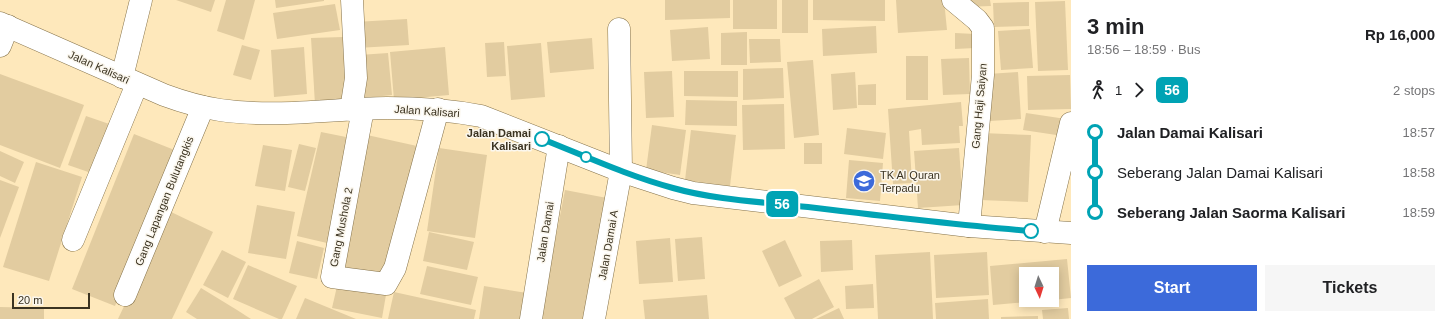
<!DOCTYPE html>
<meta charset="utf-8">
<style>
:root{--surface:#fff;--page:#f6f6f6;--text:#202124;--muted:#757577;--accent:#3c6ada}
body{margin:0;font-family:Helvetica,sans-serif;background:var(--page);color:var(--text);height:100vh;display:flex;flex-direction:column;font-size:15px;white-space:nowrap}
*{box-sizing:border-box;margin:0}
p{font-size:13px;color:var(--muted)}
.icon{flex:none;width:22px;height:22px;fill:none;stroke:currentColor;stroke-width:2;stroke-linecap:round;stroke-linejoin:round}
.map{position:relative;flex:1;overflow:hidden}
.side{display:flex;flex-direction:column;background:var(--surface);width:380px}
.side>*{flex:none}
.badge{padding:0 8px;border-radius:6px;font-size:14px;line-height:26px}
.needle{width:26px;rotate:176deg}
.fabs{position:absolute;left:1019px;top:267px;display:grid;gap:8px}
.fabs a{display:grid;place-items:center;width:40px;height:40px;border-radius:0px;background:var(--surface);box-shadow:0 2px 10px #0003;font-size:20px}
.scale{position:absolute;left:12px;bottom:10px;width:78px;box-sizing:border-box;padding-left:4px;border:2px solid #3b3321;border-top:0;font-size:11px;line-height:14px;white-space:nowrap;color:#3b3321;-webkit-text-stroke:3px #fbf7ee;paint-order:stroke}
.map>.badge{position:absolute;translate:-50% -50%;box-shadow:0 0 0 2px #fff}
.legs{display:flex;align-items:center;gap:6px;height:44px;padding:0 16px;font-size:13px}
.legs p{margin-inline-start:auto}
.overview{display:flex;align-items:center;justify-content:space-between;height:68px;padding:0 16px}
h1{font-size:22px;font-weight:700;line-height:30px}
.primary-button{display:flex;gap:8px;margin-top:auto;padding:8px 16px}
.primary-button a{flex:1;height:46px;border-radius:0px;background:var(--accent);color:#fff;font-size:16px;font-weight:700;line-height:46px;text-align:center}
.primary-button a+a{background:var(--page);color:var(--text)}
ul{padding:0 16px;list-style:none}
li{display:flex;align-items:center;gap:14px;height:40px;font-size:15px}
li i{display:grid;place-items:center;width:6px;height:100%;margin:0 5px;background:currentColor}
li i::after{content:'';width:10px;height:10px;margin:-5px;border:3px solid;border-radius:50%;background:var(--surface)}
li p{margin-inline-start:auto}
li:first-child i{background:linear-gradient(#0000 50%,currentColor 0)}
li:last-child i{background:linear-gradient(currentColor 50%,#0000 0)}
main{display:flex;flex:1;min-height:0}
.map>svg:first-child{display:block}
</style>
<main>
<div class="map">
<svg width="1071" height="319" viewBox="0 0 1071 319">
<rect width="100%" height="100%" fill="#fee8bb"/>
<g fill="#e2cca0">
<polygon points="176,0 215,0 211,12"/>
<polygon points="226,0 255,0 244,40 217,31"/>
<polygon points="275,0 324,0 324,1 276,8"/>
<polygon points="665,0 730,0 730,18 665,20"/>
<rect x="733" y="0" width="44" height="29"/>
<rect x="782" y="0" width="26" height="33"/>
<polygon points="813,0 885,0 885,21 813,20"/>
<polygon points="896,0 944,0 947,30 898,33"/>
<polygon points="962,0 990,0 991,6 963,7"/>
<polygon points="1065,1 1068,70 1038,71 1035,2"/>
<polygon points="1029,2 1029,26 994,27 993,3"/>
<polygon points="335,4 340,30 277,39 273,13"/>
<polygon points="407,19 409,45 357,48 355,22"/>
<polygon points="876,26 877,53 823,56 822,29"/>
<polygon points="708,27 710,59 672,61 670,30"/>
<polygon points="1030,29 1033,68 1001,70 998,31"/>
<polygon points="747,32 747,65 721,65 721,33"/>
<polygon points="955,33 975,34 975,48 955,49"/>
<polygon points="343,37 346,103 315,104 311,38"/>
<polygon points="592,38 594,69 550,73 547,42"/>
<polygon points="749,39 780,39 781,62 750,63"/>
<polygon points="504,42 506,76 487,77 485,43"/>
<polygon points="541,43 545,97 511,100 507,46"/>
<polygon points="242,45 260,50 251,80 233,75"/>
<polygon points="304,47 307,94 274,97 271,50"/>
<polygon points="445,47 449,95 394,100 390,52"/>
<polygon points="388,53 392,95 363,98 359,55"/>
<rect x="906" y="56" width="22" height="44"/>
<polygon points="969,58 970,94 943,95 941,59"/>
<polygon points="813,60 819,135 794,138 787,62"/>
<polygon points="783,68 784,98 743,100 743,69"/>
<polygon points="672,71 674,117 646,118 644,72"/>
<polygon points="684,71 738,71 738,97 684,96"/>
<polygon points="855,72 857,108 833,110 831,74"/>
<polygon points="1018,72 1021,119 990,121 988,74"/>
<polygon points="0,74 84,105 60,168 0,145"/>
<polygon points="1070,75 1071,109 1028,110 1027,76"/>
<polygon points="876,84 876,105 858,105 858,85"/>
<polygon points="686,100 737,101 737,126 685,125"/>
<polygon points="961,102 963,126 959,126 960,143 922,145 921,129 909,131 912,183 893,184 888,109"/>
<polygon points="784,104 785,149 743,150 742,105"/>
<polygon points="1026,113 1066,119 1063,136 1023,130"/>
<polygon points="86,116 115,126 97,175 68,165"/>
<polygon points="652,125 686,130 680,175 646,170"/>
<polygon points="847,128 886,133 883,159 844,154"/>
<polygon points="691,130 736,135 730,186 685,180"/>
<polygon points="321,132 351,138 327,243 297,236"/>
<polygon points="982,133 1031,135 1028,202 980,200"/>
<polygon points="134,134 177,151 115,306 72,289"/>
<polygon points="367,135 417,146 387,277 340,269"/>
<rect x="804" y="143" width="18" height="21"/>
<polygon points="299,144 316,148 305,191 288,187"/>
<polygon points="263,145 292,150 285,191 255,186"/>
<polygon points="439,148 487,155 475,238 427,231"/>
<polygon points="959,148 963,205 918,208 914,151"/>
<polygon points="0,151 24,162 15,183 0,176"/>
<polygon points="849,160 883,163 880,201 846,198"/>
<polygon points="36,162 82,177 49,281 3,267"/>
<polygon points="0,180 19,187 0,238"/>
<polygon points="565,190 607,198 583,319 540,319"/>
<polygon points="257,205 295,212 286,259 248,253"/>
<polygon points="169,211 213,232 172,319 118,319"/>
<polygon points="429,232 474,242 467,270 423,261"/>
<polygon points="702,237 705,279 678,281 675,239"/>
<polygon points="670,238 673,282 639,284 636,241"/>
<polygon points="785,240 802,276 779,287 762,251"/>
<polygon points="852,240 853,270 821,272 820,241"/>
<polygon points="297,241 324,248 317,279 289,273"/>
<polygon points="222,250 246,262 228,298 203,285"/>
<polygon points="930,252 933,319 878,319 875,255"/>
<polygon points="987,252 989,295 936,298 934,255"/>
<polygon points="1067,259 1071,298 1052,300 1052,274 1026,274 1026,300 1038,300 1038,301 993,305 990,266"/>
<polygon points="248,265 297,286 282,319 279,319 233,299"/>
<polygon points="427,266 478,277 471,305 420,294"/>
<polygon points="819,279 834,307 812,319 795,319 784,298"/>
<polygon points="338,282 387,289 382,318 332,308"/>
<polygon points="873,284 874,308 846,309 845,286"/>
<polygon points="484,286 527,293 523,319 479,319"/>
<polygon points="201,288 237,310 251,319 197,319 186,312"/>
<polygon points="394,292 476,310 474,319 388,319"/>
<polygon points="707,295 709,319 645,319 643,300"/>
<polygon points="305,298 356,319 296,319"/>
<polygon points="988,299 989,319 936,319 935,303"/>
<polygon points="0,307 44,308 44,319 0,319"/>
<polygon points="839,308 844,319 816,319"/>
<polygon points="1068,308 1069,319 1043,319 1042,310"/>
<polygon points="1038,316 1038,319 1001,319 1001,317"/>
</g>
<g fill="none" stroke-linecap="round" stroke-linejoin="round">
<g stroke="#857249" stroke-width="23">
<g id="minor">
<polyline points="953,0 977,20 983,28 983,75 969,226"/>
<path d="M 0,23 L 164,95 C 183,102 200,107 220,110 C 275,118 331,109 387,108 C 419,108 450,110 481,116 L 621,171 L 673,188 L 693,193 L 969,226 L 1071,233"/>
<polyline points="0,46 8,26"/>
<polyline points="122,77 141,0"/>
<polyline points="363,109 332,277 386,284 395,268 438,109"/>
<polyline points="351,110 356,78 352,0"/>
<polyline points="1045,232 1071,123"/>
<polyline points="73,240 137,84"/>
<polyline points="125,295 203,107"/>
<polyline points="531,319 559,146"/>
<polyline points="594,319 621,171 619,29"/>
</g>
</g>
<use href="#minor" stroke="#fff" stroke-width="22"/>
</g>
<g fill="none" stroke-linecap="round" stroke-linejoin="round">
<g stroke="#fff" stroke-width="9">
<path id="line-1" d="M 542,139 C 585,156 628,176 673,188 C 715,200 764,202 808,207 C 882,216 956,225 1031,231"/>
</g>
<use href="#line-1" stroke="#00a3b4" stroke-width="6"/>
</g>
<defs>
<g id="school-disc" transform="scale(1.15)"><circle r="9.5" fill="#3c6ada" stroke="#fbf7ee"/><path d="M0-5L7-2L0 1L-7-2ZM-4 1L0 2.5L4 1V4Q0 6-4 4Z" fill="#fff"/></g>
</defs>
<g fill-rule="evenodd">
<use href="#school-disc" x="864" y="181"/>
</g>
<g fill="#fff" stroke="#00a3b4" stroke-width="2">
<circle cx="542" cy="139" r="7"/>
<circle cx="586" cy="157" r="5"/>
<circle cx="1031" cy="231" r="7"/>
</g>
<g text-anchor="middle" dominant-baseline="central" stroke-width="3" stroke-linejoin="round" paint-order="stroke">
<g font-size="11" fill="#3b3321" stroke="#fbf7ee">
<text transform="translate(99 67) rotate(24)">Jalan Kalisari</text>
<text transform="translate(979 106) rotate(-85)">Gang Haji Saiyan</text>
<text transform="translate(427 111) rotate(4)">Jalan Kalisari</text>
<text transform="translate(164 201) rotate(-68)">Gang Lapangan Bulutangkis</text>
<text transform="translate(341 227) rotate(-79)">Gang Mushola 2</text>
<text transform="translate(545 232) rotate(-81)">Jalan Damai</text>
<text transform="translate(608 245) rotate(-80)">Jalan Damai A</text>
</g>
<g font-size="11" font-weight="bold" fill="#3b3321" stroke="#fbf7ee" text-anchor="end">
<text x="531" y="133">Jalan Damai<tspan x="531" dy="13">Kalisari</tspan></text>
</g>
<g font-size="11" fill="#3b3321" stroke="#fbf7ee" text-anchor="start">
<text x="880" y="175">TK Al Quran<tspan x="880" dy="13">Terpadu</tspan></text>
</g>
</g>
</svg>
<div class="fabs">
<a><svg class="needle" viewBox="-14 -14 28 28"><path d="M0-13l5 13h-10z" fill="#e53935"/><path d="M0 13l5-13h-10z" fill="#757577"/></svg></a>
</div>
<div class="scale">20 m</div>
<b class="badge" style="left:782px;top:204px;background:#00a3b4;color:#fff">56</b>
</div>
<section class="side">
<div class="overview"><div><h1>3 min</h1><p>18:56 – 18:59 · Bus</p></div><b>Rp 16,000</b></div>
<div class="legs"><svg class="icon" aria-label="walk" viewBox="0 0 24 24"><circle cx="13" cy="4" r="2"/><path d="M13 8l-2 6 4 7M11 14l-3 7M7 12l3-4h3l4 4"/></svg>1<svg class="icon" aria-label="forward" viewBox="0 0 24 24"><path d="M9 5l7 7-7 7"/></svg><b class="badge" style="background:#00a3b4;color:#fff">56</b><p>2 stops</p></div>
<ul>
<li><i style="color:#00a3b4"></i><b>Jalan Damai Kalisari</b><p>18:57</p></li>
<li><i style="color:#00a3b4"></i><span>Seberang Jalan Damai Kalisari</span><p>18:58</p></li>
<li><i style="color:#00a3b4"></i><b>Seberang Jalan Saorma Kalisari</b><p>18:59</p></li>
</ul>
<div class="primary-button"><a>Start</a><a>Tickets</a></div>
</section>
</main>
